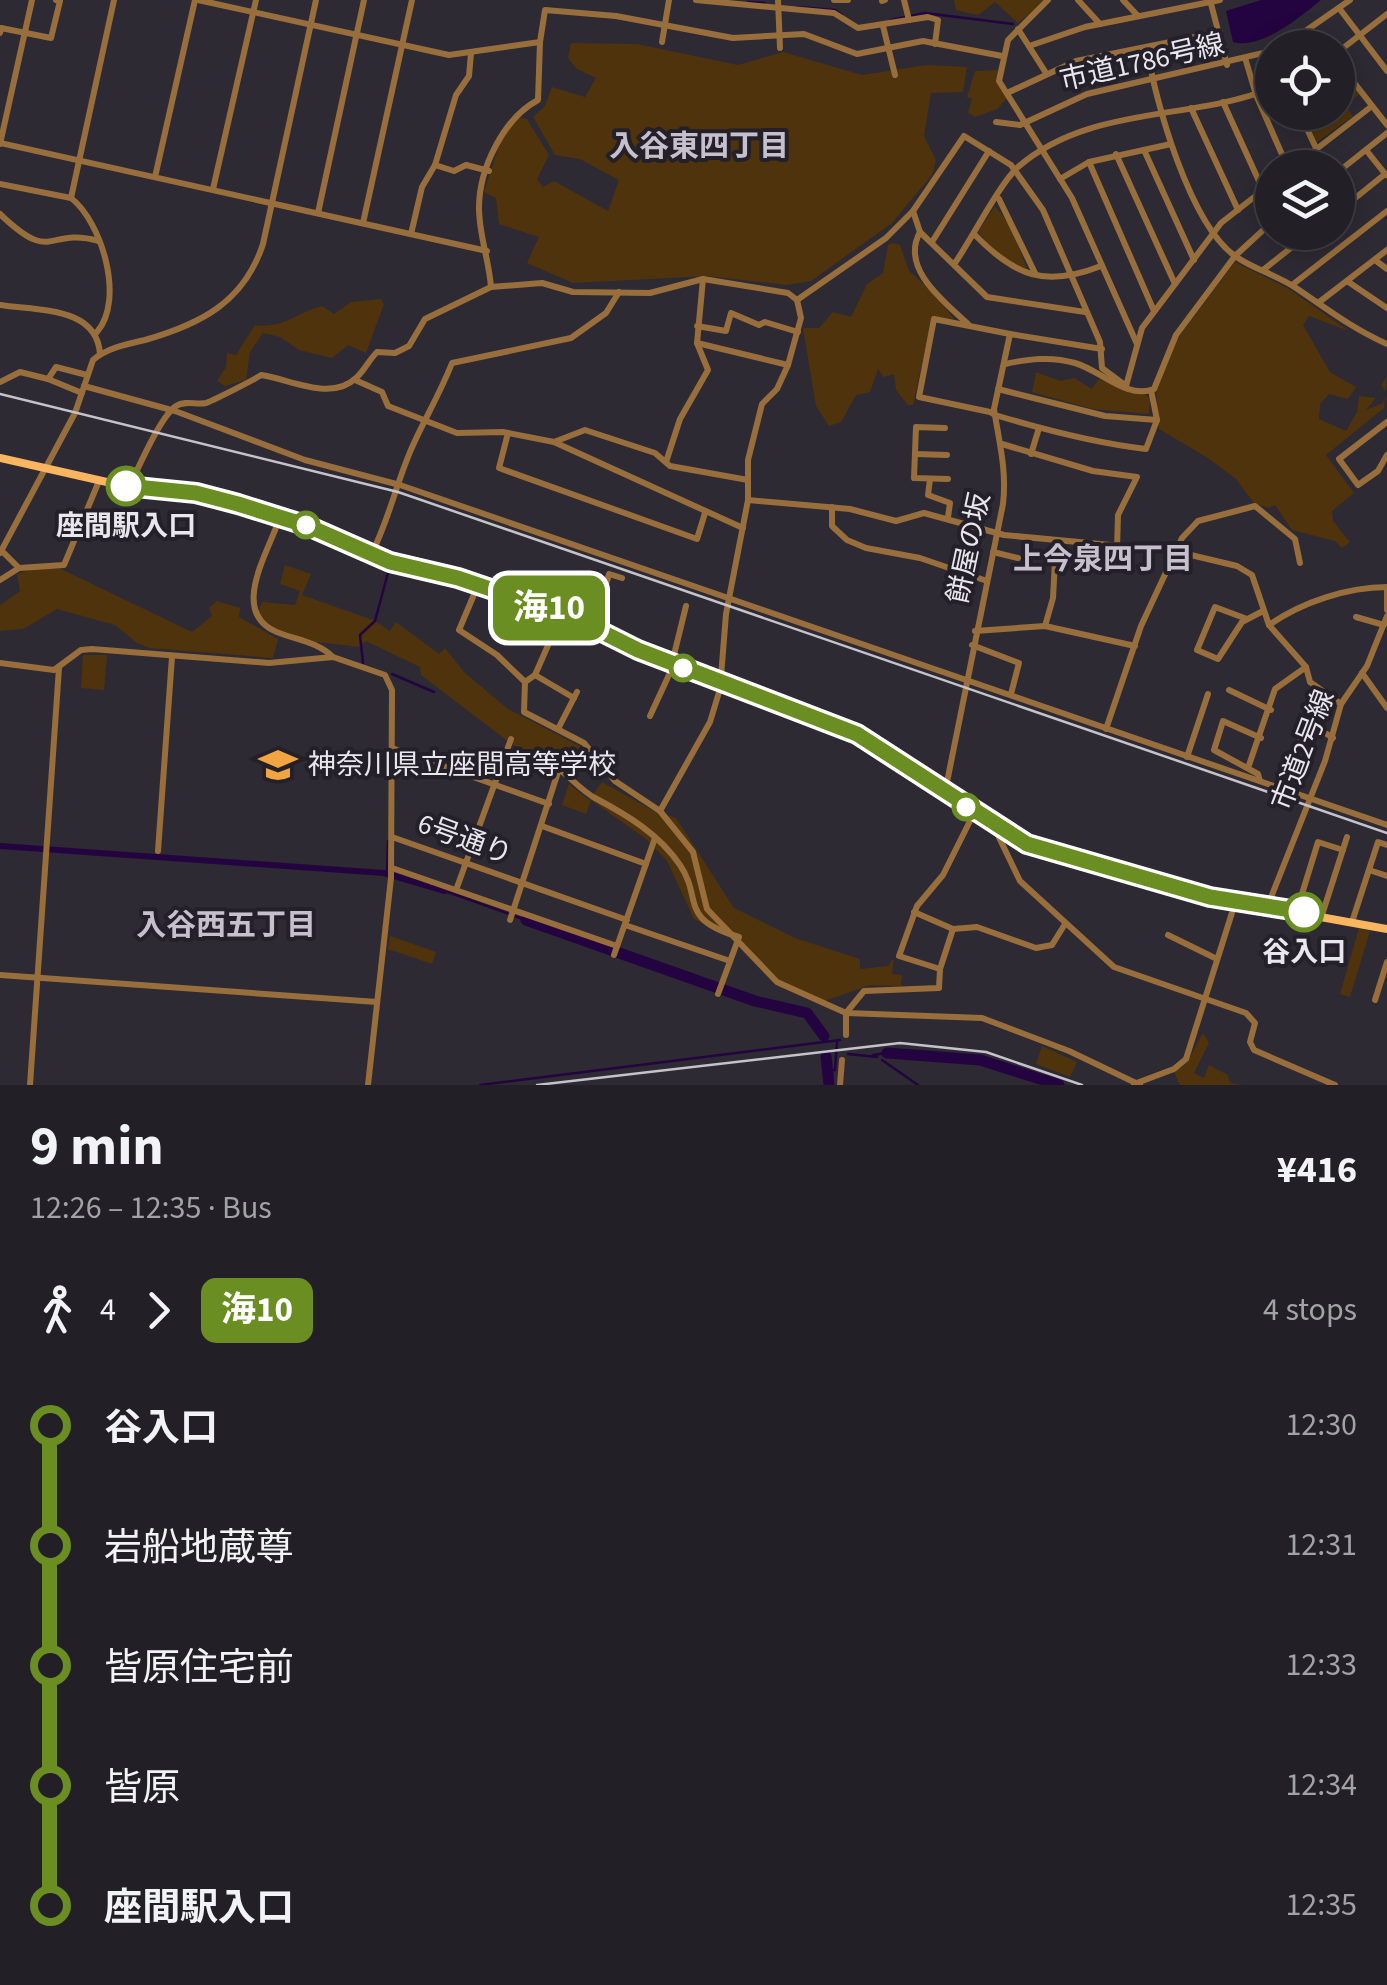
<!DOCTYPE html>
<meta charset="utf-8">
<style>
:root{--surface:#222026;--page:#2a282e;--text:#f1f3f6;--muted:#a2a3a7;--line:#3f3e43}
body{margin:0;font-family:"Source Sans 3","Noto Sans JP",sans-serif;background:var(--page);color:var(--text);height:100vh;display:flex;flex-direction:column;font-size:38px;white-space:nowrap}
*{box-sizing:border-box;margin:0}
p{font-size:32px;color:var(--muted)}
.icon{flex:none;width:55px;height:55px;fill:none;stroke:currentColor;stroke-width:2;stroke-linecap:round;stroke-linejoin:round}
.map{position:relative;height:1085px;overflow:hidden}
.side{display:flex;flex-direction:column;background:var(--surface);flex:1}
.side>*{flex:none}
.badge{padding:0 20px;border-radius:15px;font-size:35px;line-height:65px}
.buttons{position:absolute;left:1255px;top:30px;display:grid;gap:20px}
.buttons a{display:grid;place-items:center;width:100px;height:100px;border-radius:50%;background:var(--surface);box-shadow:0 5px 25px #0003,0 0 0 2px var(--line);font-size:50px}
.map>.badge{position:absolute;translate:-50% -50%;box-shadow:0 0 0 5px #fff}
.legs{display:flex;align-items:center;gap:15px;height:110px;padding:0 30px;font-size:32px}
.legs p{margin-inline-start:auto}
.headline{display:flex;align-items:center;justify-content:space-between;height:170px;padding:0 30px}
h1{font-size:55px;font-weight:700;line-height:75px}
ul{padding:0 30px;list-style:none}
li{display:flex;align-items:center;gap:35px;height:120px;font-size:38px}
li i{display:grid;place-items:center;width:15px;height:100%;margin:0 12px;background:currentColor}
li i::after{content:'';width:25px;height:25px;margin:-12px;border:8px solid;border-radius:50%;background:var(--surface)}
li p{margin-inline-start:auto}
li:first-child i{background:linear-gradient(#0000 50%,currentColor 0)}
li:last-child i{background:linear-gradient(currentColor 50%,#0000 0)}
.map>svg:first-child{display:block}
</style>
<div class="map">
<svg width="1387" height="1085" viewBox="0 0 1387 1085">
<rect width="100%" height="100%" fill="#2d2a33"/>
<g fill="#4f330c">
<polygon points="954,0 1047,0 1018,23 995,2 978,15 956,10"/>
<polygon points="571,43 637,44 738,65 783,52 862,75 927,65 967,67 963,92 931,93 924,136 936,160 932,175 892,223 811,281 787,285 707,276 573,283 527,263 539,237 499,224 496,198 484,192 501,139 516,117 527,119 549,155 537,179 543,187 554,181 608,211 619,180 580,159 555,155 533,117 545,106 552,87 585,97 596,78 577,69 568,58"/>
<polygon points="1338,66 1360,94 1345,105 1353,116 1317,142 1302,113 1338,112"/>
<polygon points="999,70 1007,98 997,109 975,117 968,113 972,99 967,97 975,71"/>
<polygon points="995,206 1011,227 1027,269 1007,265 978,232"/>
<polygon points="893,243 900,245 909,271 934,293 954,319 932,318 913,405 908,405 896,390 894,374 884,377 878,369 870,392 856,395 841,422 829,426 816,406 803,328 819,328 833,312 851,317 867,284 883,273 888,245"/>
<polygon points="1235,262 1289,289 1349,331 1309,316 1303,325 1330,372 1356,387 1348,399 1329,394 1320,404 1319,419 1346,431 1357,412 1359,396 1376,398 1366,410 1383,403 1386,392 1381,385 1387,377 1384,408 1326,455 1354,493 1332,511 1333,521 1350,542 1342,548 1335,541 1292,530 1275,505 1269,508 1254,503 1236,479 1208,458 1159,429 1156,389 1172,346"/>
<path d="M 381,299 L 384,304 L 366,353 L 348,345 L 332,358 L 299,350 L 280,337 L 263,333 L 250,352 L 246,380 L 225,386 L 217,381 L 226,367 L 227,353 L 236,355 L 255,325 C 284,329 295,313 322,306 L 334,314 L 351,302 Z"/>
<polygon points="1036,372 1060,381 1074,378 1092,389 1099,379 1145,394 1150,399 1149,414 1093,409 1032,392"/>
<path d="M 285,565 L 311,574 L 302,595 L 373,620 L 390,631 L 396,622 L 439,654 L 445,648 L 464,672 L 508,709 L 587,750 L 584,754 L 574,752 L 554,766 L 513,745 L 421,675 L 420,667 L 366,641 L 358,647 C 320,640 282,647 258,612 L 262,602 L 295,605 L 300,591 L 280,584 Z"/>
<polygon points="37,568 61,569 192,632 212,616 209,608 217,601 240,608 239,617 278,639 273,658 150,648 137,643 115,625 57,609 23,629 0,631 0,605 20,591 17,574"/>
<polygon points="83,655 107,655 104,690 81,688"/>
<polygon points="602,782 654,811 676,818 734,908 795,938 860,959 860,969 888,966 894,958 892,974 902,975 901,986 870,985 819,1003 779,987 746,946 694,919 667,861 646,839 591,800 586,814 562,805 569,784 589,800"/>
<polygon points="1359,928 1370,931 1350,997 1340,994"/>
<polygon points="390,936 436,952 432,964 388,949"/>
<polygon points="1203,1033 1209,1043 1194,1073 1204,1078 1209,1065 1228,1075 1230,1083 1243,1085 1180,1085 1174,1072 1186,1064"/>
<polygon points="1042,1046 1077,1062 1070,1077 1036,1064"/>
</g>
<path fill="#240440" d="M 1261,0 L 1321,0 C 1300,17 1261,50 1233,42 L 1226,11 Z"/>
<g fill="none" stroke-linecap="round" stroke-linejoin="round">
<g stroke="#240440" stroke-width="2.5">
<polyline points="748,2 765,3"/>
<polyline points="797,7 835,10 842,15"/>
<polyline points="891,20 925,13 1013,24"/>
<polyline points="363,663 360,635 375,621 389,569"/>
<polyline points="392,674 434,692"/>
<polyline points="387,873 388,841"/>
<polyline points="445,891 526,920"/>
<polyline points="848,1054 877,1057"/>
<polyline points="873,1055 887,1053"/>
<polyline points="882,1060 918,1085"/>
<polyline points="828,1071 835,1070 837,1042"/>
<polyline points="480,1085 840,1040"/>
</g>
<polyline stroke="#240440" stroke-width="6" points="0,846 384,873 445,891"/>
<g stroke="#240440" stroke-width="11">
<polyline points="526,920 755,1001 807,1013 824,1036"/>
<polyline points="887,1053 980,1060 1059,1085"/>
<polyline points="826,1056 829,1085"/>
</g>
<g stroke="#986f3c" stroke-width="6">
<polyline points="198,0 449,55 540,42 545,10 616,16 733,38 804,34 857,54 923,41 1002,56"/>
<polyline points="696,0 834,13 858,28 928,17 938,20 935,44"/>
<polyline points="778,0 780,48"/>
<polyline points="834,0 848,0"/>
<polyline points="904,0 909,20"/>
<polyline points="1048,0 1008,40 999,81 1072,198 1137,344"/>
<polyline points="1078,0 1100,24"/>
<polyline points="1123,0 1138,16"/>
<polyline points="1210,0 1227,65"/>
<polyline points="882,1 885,0"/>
<polyline points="1339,8 1387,71"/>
<polyline points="883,26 895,75"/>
<polyline points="1018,29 1046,73"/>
<polyline points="0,33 1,28 51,38 60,1 56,0"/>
<polyline points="662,42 669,0"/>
<polyline points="1029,46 1085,27 1220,0"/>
<path d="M 1147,48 C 1155,102 1190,224 1235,256 C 1253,269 1277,275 1296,288 C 1327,309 1353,329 1387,344"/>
<polyline points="1281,48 1350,0"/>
<polyline points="1338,52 1387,14"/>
<polyline points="1246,61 1256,95 1288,168"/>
<polyline points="1338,62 1387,125"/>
<polyline points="1007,93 1076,61 1220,32"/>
<polyline points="1223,102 1263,190"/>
<polyline points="1191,108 1238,210"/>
<polyline points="1299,112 1316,148"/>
<polyline points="996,122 1020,125 1087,94 1272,51"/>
<polyline points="0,143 487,251"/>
<polyline points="0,144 32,0"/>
<polyline points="1144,150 1194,260"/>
<polyline points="1366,150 1386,175"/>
<polyline points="1116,154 1175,284"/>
<polyline points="1089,162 1154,311"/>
<polyline points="435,165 454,171 466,165 489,171"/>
<polyline points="1292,168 1372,106"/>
<polyline points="1338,172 1387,133"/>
<polyline points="155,177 195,0"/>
<polyline points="1060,179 1089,162 1171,144"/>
<path d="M 0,184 L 71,198 C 102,222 125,300 97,332"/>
<polyline points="213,189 256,0"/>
<polyline points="71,198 114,0"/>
<polyline points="999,199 1035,273"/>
<polyline points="913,211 920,232 987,297 1085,312"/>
<polyline points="1338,212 1385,174"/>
<polyline points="318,213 364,0"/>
<path d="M 0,214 C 54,266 46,226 99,241"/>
<polyline points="363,223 412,0"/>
<path d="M 920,232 C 900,268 943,301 968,324"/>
<polyline points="411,234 422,187 435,165 456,95 469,76 471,53"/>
<path d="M 975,235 C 1015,276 1045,288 1101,266"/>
<polyline points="932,242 989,151"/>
<polyline points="1375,260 1387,269"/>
<path d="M 955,263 C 971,240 1000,183 1018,167 C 1089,105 1191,121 1272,88"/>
<polyline points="1263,270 1311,232"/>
<polyline points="1347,281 1387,308"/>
<polyline points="1292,285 1387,211"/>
<path d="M 491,287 C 489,260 479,235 479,208 C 479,168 504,118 538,100 L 540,42"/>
<polyline points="797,300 886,238 913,211 964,136 1011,165 1043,210 1100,342 1102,368 1126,386"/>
<polyline points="1318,303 1387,250"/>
<path d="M 0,305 C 37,311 97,306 100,354"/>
<polyline points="697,326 726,331 731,313 759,325 765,322 798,332"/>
<polyline points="1010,334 1102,349"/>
<polyline points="697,343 788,365"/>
<path d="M 1005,364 C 1028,359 1051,356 1075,363 C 1100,370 1127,400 1154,389 L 1176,335 L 1235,256 L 1272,222"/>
<polyline points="355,380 382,392 388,406 457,433 503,432 554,442 585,430 655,453 670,466 748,480"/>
<polyline points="0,382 20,372 48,379"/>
<polyline points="84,386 175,411 305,460 400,485 1387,825"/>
<polyline points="1126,386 1142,328 1221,223 1272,183"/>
<polyline points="998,389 1105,416 1157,420"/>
<polyline points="82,393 48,379 56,367 87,375"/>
<polyline points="1387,422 1339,459 1358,485 1378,471 1387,455"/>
<polyline points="945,428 916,427 914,478 948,479"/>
<polyline points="508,433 499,468 697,539 705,513"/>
<polyline points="554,442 743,528"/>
<polyline points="1002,444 1093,471 1137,477 1118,515 1117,549"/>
<polyline points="915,454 947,455"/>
<polyline points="1031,454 1039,428"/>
<polyline points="666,462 680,419 708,370 697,343 703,279"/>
<polyline points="930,479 928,495 950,503 948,517"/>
<path d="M 129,487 C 139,467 160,417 176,406 C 186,400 196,405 206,403 C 210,402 256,379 261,375 C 290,379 331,402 356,378 C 364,371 369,360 377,352 L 395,353 L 409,346 L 425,319 L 491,287 L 542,283 L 573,292 L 650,293 L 703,279 L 788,293 L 797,300 L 801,318 L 788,365 L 777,389 L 762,404 L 748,460 L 748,500 L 726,614 L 720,689 L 710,722 L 660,811"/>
<polyline points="748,500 850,509 896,521 924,513 1004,535 1174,551 1237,566 1252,575 1269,625 1306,667 1310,682 1341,704"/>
<polyline points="832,507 832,526 847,540 866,548 920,558 987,581"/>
<path d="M 280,517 C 268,554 226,616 282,634 C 299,640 319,643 333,657"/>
<polyline points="1,550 19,568"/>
<polyline points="993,552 1018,558"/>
<path d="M 0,553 L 75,413 L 93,360 C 107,348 127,344 145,340 C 201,324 244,302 263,244 L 316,0"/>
<path d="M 371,555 C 390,518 397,479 414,443 C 427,415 441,391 452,363 L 571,338 L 606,313 L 619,292"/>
<polyline points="0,580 19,568 64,565 99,481"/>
<polyline points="478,585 459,630 497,655 525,682 524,712 584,743 615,781 660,811 693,852 707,909 777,982 846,1013"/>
<polyline points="1387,589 1387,610"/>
<polyline points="1356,617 1384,625"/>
<polyline points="1247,619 1215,607 1197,650 1218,659 1242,622 1263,611"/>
<path d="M 1269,625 C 1302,602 1348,587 1387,587"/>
<polyline points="1045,626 1053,598 1056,542"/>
<polyline points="594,628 609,574 622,578"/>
<polyline points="975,631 1045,626 1135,646"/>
<polyline points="972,645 1019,663 1011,694"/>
<polyline points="0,663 54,670 81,650 92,649 269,663 333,657 385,675 392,690 391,878 368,1085"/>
<polyline points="672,663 686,606"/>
<polyline points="1362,673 1387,708"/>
<polyline points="535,675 574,698"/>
<polyline points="525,682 535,675 549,643"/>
<polyline points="1229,690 1271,710"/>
<polyline points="650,716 674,664"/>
<polyline points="558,729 577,692"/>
<polyline points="1106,729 1141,626 1182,538 1198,521 1255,506 1295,539 1300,563"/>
<polyline points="392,748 549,804"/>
<polyline points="1187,757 1208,694"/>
<polyline points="1248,768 1275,689 1306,667"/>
<polyline points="1260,781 1258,774 1214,750 1223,721 1261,738"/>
<polyline points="1281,788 1308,722 1333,738"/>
<path d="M 945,792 L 1003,504 C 1007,470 999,442 994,409 L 1010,334 L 934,319 L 919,397 L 990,412 L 995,415 C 1045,430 1094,443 1146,449 L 1157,420 L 1151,390"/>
<polyline points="542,826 646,864"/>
<polyline points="994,827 1020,881 1114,967 1246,1013 1255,1023 1250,1042 1254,1050 1335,1085"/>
<polyline points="392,837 627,920"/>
<polyline points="158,851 172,657"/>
<polyline points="392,868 617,946"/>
<polyline points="1369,870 1387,876"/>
<polyline points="456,890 511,739"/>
<polyline points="1268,905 1325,761 1341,704 1367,666 1387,616"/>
<polyline points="1297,910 1318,842 1343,850"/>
<polyline points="914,912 953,929 977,927 1036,948 1052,945 1065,924"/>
<polyline points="1322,915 1347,837"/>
<path d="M 510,920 L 559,769 C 571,778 582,791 595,798 C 627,815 659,834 680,865 C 703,899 678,919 739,937 L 718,994"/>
<polyline points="1352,922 1378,842 1387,845"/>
<polyline points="625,925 730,961"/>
<polyline points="1168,935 1217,959"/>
<polyline points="614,955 655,838"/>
<polyline points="940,969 899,956 917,906 943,875 974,813"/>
<polyline points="0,975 377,1002"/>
<polyline points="1375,1000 1387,962"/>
<polyline points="846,1013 982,1018 1069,1051 1140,1085"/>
<polyline points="846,1035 846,1013 864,991 939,988 940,969 953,929"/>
<polyline points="1134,1084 1174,1069 1186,1059 1236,900"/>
<polyline points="30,1085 59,668"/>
<polyline points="840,1085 842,1060"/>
</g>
<polyline stroke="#fab560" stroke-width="8" points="0,458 129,487 196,493 237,504 308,526 389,562 458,579 570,616 638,650 857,734 994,827 1041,849 1210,897 1387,929"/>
<g stroke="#c5c3ca" stroke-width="2.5">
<polyline points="0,394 398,492 1387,833"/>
<polyline points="537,1085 900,1043 986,1052 1082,1085"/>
</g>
</g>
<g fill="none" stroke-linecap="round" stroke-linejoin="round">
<g stroke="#fff" stroke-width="22">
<polyline id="line-1" points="126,486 196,493 238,504 308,526 390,562 458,578 570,616 638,650 857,734 1027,844 1210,897 1304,912"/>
</g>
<use href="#line-1" stroke="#6b8e23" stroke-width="15"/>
</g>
<defs>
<g id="school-bare" transform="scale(3)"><path d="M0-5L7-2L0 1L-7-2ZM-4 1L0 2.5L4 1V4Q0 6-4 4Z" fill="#f1a540" stroke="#242029" stroke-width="2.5" paint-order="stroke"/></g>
</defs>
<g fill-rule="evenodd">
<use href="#school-bare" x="278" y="765"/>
</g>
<g fill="#fff" stroke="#6b8e23" stroke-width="5">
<circle cx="126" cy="486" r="18"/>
<circle cx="306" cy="525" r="12"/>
<circle cx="683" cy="668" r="12"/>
<circle cx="966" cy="807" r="12"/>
<circle cx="1304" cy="912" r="18"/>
</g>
<g text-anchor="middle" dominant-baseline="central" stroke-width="8" stroke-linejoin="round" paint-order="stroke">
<g font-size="28" fill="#e9e7ed" stroke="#242029">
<text transform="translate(1142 62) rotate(-13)">市道1786号線</text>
<text transform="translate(969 548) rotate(-78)">餅屋の坂</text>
<text transform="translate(1303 750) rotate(-69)">市道2号線</text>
<text transform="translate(465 839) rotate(20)">6号通り</text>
</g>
<g font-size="28" font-weight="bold" fill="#e9e7ed" stroke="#242029">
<text x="126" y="526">座間駅入口</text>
<text x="1304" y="952">谷入口</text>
</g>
<g font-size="28" fill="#e9e7ed" stroke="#242029" text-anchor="start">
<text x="308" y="765">神奈川県立座間高等学校</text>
</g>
<g font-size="30" font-weight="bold" fill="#c5c0cc" stroke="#242029">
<text x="699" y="146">入谷東四丁目</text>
<text x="1103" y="559">上今泉四丁目</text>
<text x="226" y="925">入谷西五丁目</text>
</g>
</g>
</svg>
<div class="buttons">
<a><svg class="icon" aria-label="locate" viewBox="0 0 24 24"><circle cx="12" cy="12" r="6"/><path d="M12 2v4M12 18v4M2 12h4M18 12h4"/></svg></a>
<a><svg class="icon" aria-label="layers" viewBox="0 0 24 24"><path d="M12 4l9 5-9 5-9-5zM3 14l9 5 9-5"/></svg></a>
</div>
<b class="badge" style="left:549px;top:608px;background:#6b8e23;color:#fff">海10</b>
</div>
<section class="side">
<div class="headline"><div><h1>9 min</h1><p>12:26 – 12:35 · Bus</p></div><b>¥416</b></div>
<div class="legs"><svg class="icon" aria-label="walk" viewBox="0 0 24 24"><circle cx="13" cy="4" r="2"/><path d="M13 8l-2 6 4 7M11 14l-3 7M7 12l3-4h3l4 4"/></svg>4<svg class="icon" aria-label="forward" viewBox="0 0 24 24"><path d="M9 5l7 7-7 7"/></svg><b class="badge" style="background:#6b8e23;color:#fff">海10</b><p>4 stops</p></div>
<ul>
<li><i style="color:#6b8e23"></i><b>谷入口</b><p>12:30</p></li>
<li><i style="color:#6b8e23"></i><span>岩船地蔵尊</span><p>12:31</p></li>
<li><i style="color:#6b8e23"></i><span>皆原住宅前</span><p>12:33</p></li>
<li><i style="color:#6b8e23"></i><span>皆原</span><p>12:34</p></li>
<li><i style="color:#6b8e23"></i><b>座間駅入口</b><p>12:35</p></li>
</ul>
</section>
